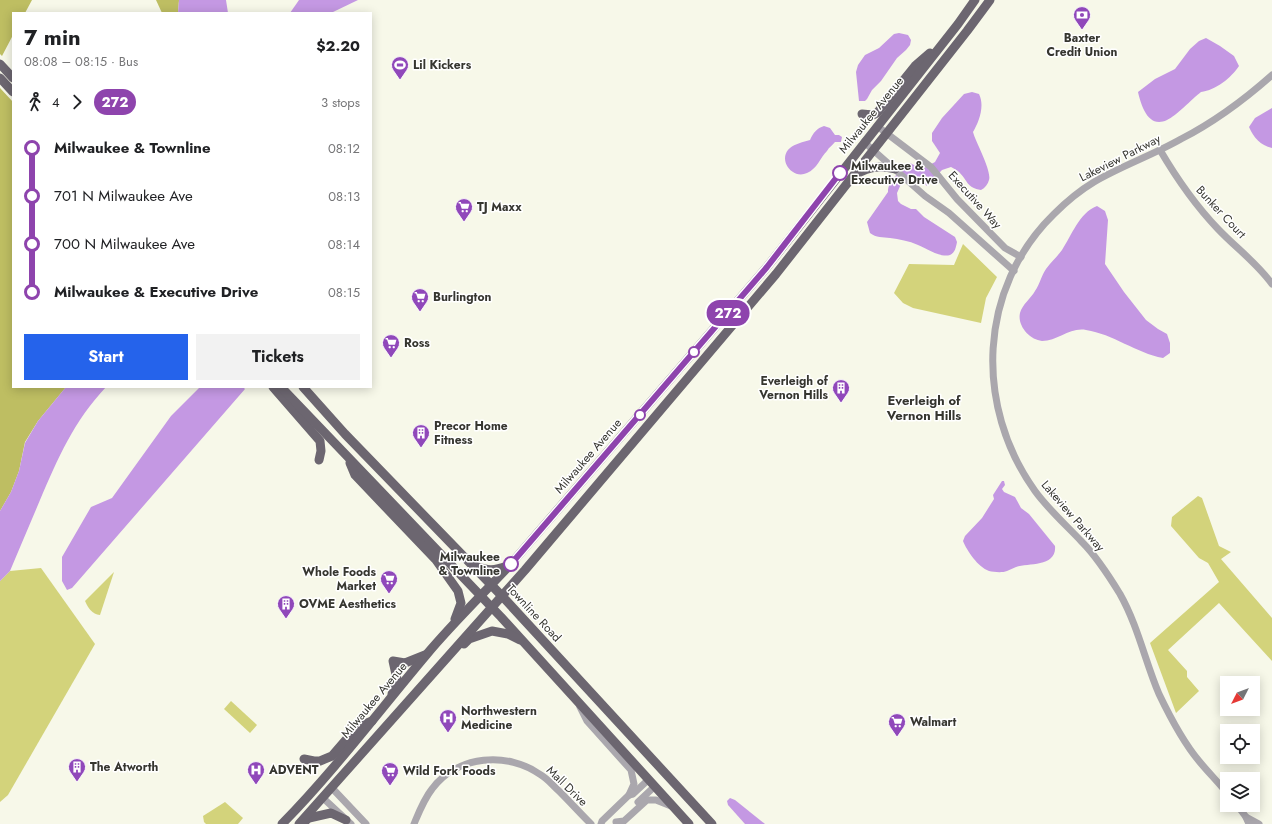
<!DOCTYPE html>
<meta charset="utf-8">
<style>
:root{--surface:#fff;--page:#f2f2f2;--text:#202124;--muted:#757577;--accent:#2563eb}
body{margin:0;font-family:Jost,sans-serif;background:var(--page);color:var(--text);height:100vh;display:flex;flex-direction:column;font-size:15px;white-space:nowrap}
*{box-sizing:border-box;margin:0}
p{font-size:13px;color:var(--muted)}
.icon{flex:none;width:22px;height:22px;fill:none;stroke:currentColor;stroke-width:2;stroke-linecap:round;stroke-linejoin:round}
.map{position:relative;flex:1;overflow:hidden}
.drawer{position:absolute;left:12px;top:12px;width:360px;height:376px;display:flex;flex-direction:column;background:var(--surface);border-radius:0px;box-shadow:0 2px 10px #0003}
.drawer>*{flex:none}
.badge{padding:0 8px;border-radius:13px;font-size:14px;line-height:26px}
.needle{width:26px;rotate:228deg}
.fabs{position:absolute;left:1220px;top:676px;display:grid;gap:8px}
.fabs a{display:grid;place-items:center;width:40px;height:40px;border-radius:0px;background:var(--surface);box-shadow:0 2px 10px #0003;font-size:20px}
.map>.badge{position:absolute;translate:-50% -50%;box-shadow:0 0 0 2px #fff}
.legs{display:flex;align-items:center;gap:6px;height:44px;padding:0 12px;font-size:13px}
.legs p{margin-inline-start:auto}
.head{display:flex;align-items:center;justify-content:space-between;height:68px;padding:0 12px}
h1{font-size:22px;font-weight:700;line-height:30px}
.button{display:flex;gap:8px;margin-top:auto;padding:8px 12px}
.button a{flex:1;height:46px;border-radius:0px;background:var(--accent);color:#fff;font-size:16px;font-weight:700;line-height:46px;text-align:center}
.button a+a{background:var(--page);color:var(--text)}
ul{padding:0 12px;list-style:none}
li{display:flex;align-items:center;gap:14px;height:48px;font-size:15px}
li i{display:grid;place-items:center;width:6px;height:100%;margin:0 5px;background:currentColor}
li i::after{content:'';width:10px;height:10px;margin:-5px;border:3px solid;border-radius:50%;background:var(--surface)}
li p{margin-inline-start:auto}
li:first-child i{background:linear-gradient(#0000 50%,currentColor 0)}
li:last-child i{background:linear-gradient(currentColor 50%,#0000 0)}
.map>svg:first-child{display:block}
</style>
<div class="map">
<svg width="1272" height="824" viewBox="0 0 1272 824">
<rect width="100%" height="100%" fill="#f7f8e9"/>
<g fill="#d3d37b">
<polygon points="963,244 997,277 986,298 981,323 913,308 903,303 894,293 909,264 954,265"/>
<polygon points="1198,496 1202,498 1219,546 1231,552 1221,559 1272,618 1272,661 1219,603 1168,650 1187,671 1187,677 1199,691 1176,713 1150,643 1219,582 1208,563 1199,558 1171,526 1172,517"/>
<polygon points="41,568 95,644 8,795 0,802 0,581 10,571"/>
<path d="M 114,572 L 100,615 C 92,614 88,608 85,601 Z"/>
<polygon points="231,701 257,725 250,733 224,709"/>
<polygon points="225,802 243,818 238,824 206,824 204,822 203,816"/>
</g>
<g fill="#bebe62">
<polygon points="0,0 32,0 25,13 13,13 13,35 2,56 0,54"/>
<polygon points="156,0 179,0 178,13 162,13"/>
<polygon points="0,88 13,102 13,387 66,387 38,421 25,442 19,471 11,492 0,511"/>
</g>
<g fill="#c498e3">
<polygon points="179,0 226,0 228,13 178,13"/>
<polygon points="299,0 358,0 331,13 290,13"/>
<polygon points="899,33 908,35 911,40 910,45 906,50 897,58 881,81 872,90 867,99 865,101 859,101 856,72 858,65 865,55 879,48 894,34"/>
<path d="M 1206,38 L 1220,46 L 1234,56 L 1239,66 C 1231,78 1216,90 1201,92 C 1192,99 1176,116 1167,120 C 1148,129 1141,105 1138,92 L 1155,79 L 1175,69 L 1190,49 L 1199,41 Z"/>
<path d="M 972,92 L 979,94 C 985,106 979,122 973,132 C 976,143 992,171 989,180 C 988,184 985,188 981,190 C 967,188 968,181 959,172 C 957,170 953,168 951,167 L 942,170 L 927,186 L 912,174 L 901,184 L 897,193 L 898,201 L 901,204 L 911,209 L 916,209 L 924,217 L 955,237 L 957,242 C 956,247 955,253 950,255 C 940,258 926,248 918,245 C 909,241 899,239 890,238 C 883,237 876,238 870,233 L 867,222 L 888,192 C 888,179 901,171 910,163 L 922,169 L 935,162 L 940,153 L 932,141 L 932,133 L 942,118 L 964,94 Z"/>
<path d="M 1272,108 L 1272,148 C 1260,145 1254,138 1249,127 L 1255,118 Z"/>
<path d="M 824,126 L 830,128 L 835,135 L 839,135 L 842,137 L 841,142 L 835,142 C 833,145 829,147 827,151 C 820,158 817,169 807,173 C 792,180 777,159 790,148 C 795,144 803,142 810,140 C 813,133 817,128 824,126 Z"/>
<path d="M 1097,206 L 1105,211 L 1108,220 L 1105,264 L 1124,292 L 1146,320 L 1158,329 L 1167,334 L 1170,343 L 1170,353 L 1163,358 C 1136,353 1113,334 1086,330 C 1070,327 1058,341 1042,341 C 1030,340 1017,326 1020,313 C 1022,305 1031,298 1035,291 C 1040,284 1041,276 1046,269 C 1051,262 1057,257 1062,250 C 1072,235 1079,213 1097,206 Z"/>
<path d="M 66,387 L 106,387 C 74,421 58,458 40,500 C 30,524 20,547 10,571 L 0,581 L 0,511 L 11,492 L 19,471 L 25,443 L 38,421 Z"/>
<polygon points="200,387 243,387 245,389 72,588 67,590 62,581 62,557 91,507 112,498 171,416"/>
<path d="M 1002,481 L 1004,481 L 1005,485 L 1002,489 L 1004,492 L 1015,497 L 1021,508 L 1029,514 L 1055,546 C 1057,567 1029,563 1016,567 C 1013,568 1010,570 1007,571 C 1002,573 994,572 989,571 C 978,567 967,551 963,541 L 965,536 L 982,518 L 994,499 L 993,495 Z"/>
<polygon points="730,798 735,800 765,824 745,824 728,805 727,801"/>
</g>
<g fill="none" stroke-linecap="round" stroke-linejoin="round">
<g stroke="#aaa7ad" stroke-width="7">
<polyline points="877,126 931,167 957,199 1005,248 1021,257"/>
<polyline points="864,142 925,196 949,213 1014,271"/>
<path d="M 1160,150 C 1177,179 1195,205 1218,229 C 1236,248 1257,263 1272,284"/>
<polyline points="580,707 587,721 631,770 634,784 629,795"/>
<polyline points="332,788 366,824"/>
<path d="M 1227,793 C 1218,782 1208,772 1199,761 C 1183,742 1170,717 1159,694 C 1145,661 1138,626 1120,594 C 1109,576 1097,557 1082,542 C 1066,525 1048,509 1035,491 C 974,406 978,288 1054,214 C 1066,202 1079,191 1094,182 C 1121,166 1153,155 1181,139 C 1214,122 1245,99 1272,75"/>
<polyline points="323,798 351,824"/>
<polyline points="638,802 654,787"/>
<polyline points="1237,805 1246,817"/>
<polyline points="616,822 624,821 647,800 656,800 671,806"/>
<path d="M 414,824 C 419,812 424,799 432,789 C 457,755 508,751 541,775 C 548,779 553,786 559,791 C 570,802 580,813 591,824"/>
<polyline points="601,824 602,821 629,795 633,794 648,780"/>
<polyline points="1249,824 1246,817 1259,824"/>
</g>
<g stroke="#6c6670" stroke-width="9">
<polyline points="0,64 13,78"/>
<polyline points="0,78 13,92"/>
<polyline points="862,114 873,115 877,113 915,66 930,53"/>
<path d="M 856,174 C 870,167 880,165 895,169"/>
<polyline points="273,387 320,441 321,451 319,460"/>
<polyline points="281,387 501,617 689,824"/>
<polyline points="303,387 345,434 502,596 712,824"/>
<polyline points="350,463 355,475 436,560 458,591 461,603 455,619"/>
<path d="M 475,566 C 488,571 494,571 507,566"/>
<polyline points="464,644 469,639 492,631 508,634 520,640"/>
<polyline points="392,694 397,679 393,661 405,663 425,655"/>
<polyline points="304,759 314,761 320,761 332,756 357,727 372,721"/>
<polyline points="304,822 309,818 331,813 346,820"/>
<path d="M 282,824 C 334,771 379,711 427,654 C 453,623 482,595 510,565 L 767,267 L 958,24 L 975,0"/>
<polyline points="299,824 525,570 776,274 967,31 990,0"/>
</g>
</g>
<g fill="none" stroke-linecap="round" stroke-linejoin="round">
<g stroke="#fff" stroke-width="9">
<polyline id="line-1" points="511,564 767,267 840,173"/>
</g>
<use href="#line-1" stroke="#8e44ad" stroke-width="6"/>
</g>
<defs>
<g id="bank-pin" transform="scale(0.9)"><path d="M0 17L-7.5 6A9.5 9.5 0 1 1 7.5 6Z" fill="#9048ba" stroke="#fff"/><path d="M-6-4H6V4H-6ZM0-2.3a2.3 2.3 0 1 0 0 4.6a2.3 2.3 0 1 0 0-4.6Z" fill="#fff"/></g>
<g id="stadium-pin" transform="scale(0.9)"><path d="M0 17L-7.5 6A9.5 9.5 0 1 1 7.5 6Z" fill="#9048ba" stroke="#fff"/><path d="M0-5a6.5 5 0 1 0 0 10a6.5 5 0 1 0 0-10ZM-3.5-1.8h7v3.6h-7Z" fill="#fff"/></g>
<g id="supermarket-pin" transform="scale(0.9)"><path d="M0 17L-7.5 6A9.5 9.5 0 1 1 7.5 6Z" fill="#9048ba" stroke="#fff"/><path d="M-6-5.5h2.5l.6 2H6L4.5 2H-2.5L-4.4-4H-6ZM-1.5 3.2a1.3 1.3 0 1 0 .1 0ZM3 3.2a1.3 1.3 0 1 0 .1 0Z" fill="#fff"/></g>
<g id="building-pin" transform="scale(0.9)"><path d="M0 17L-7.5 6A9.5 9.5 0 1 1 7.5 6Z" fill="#9048ba" stroke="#fff"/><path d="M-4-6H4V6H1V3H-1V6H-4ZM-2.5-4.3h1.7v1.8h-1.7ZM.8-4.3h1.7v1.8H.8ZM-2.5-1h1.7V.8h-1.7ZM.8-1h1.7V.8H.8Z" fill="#fff"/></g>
<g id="hospital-pin" transform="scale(0.9)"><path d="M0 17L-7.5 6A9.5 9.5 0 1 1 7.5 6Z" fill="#9048ba" stroke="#fff"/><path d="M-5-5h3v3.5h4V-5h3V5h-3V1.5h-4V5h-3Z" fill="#fff"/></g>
</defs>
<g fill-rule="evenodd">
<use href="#bank-pin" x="1082" y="15"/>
<use href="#stadium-pin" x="400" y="65"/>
<use href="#supermarket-pin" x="464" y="207"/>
<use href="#supermarket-pin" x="420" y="297"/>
<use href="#supermarket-pin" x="391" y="343"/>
<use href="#building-pin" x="841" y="388"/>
<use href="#building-pin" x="421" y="433"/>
<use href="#supermarket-pin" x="389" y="579"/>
<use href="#building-pin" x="286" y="604"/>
<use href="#hospital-pin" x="448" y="718"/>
<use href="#supermarket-pin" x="897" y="722"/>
<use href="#building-pin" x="77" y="767"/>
<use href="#hospital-pin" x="256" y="770"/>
<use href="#supermarket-pin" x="390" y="771"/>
</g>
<g fill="#fff" stroke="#8e44ad" stroke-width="2">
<circle cx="840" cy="173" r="7"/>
<circle cx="694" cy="352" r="5"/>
<circle cx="640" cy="415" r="5"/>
<circle cx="511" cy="564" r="7"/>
</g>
<g text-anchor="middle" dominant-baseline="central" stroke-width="3" stroke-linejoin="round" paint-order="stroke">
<g font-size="12" font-weight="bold" fill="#363630" stroke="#fff" text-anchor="start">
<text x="1082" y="38" text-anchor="middle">Baxter<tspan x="1082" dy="14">Credit Union</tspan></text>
<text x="413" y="65">Lil Kickers</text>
<text x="477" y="207">TJ Maxx</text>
<text x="433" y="297">Burlington</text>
<text x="404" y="343">Ross</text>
<text x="828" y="381" text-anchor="end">Everleigh of<tspan x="828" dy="14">Vernon Hills</tspan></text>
<text x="434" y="426">Precor Home<tspan x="434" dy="14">Fitness</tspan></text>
<text x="376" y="572" text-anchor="end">Whole Foods<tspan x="376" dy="14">Market</tspan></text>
<text x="299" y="604">OVME Aesthetics</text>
<text x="461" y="711">Northwestern<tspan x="461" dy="14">Medicine</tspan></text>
<text x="910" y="722">Walmart</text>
<text x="90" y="767">The Atworth</text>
<text x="269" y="770">ADVENT</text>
<text x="403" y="771">Wild Fork Foods</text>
</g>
<g font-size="12" fill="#363630" stroke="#fff">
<text transform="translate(871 115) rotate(-51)">Milwaukee Avenue</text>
<text transform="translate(1120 158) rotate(-27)">Lakeview Parkway</text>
<text transform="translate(975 200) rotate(48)">Executive Way</text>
<text transform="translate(1221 212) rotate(47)">Bunker Court</text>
<text transform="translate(588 456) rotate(-49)">Milwaukee Avenue</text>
<text transform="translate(1073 516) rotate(49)">Lakeview Parkway</text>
<text transform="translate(534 613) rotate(47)">Townline Road</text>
<text transform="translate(374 700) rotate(-50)">Milwaukee Avenue</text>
<text transform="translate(567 786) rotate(44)">Mall Drive</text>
</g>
<g font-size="12" font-weight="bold" fill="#363630" stroke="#fff" text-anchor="start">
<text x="851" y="166">Milwaukee &amp;<tspan x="851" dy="14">Executive Drive</tspan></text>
<text x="500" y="557" text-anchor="end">Milwaukee<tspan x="500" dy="14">&amp; Townline</tspan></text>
</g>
<g font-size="13" font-weight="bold" fill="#363630" stroke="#fff">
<text x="924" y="400">Everleigh of<tspan x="924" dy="15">Vernon Hills</tspan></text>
</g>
</g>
</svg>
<div class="fabs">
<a><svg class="needle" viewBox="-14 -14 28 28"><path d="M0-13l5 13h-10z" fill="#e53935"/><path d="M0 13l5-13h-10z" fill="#757577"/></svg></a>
<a><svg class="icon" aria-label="locate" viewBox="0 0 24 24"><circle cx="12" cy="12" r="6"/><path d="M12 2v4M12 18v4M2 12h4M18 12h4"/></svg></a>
<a><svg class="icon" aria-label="layers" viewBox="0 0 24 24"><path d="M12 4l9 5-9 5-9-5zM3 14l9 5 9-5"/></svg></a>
</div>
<b class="badge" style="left:728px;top:313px;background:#8e44ad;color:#fff">272</b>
<section class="drawer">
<div class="head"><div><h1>7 min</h1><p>08:08 – 08:15 · Bus</p></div><b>$2.20</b></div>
<div class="legs"><svg class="icon" aria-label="walk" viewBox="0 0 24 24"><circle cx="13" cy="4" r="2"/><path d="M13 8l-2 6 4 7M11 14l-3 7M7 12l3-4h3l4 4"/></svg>4<svg class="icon" aria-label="forward" viewBox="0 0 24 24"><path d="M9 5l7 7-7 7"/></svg><b class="badge" style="background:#8e44ad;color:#fff">272</b><p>3 stops</p></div>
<ul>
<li><i style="color:#8e44ad"></i><b>Milwaukee &amp; Townline</b><p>08:12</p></li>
<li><i style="color:#8e44ad"></i><span>701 N Milwaukee Ave</span><p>08:13</p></li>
<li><i style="color:#8e44ad"></i><span>700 N Milwaukee Ave</span><p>08:14</p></li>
<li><i style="color:#8e44ad"></i><b>Milwaukee &amp; Executive Drive</b><p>08:15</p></li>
</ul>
<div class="button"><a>Start</a><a>Tickets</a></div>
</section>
</div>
